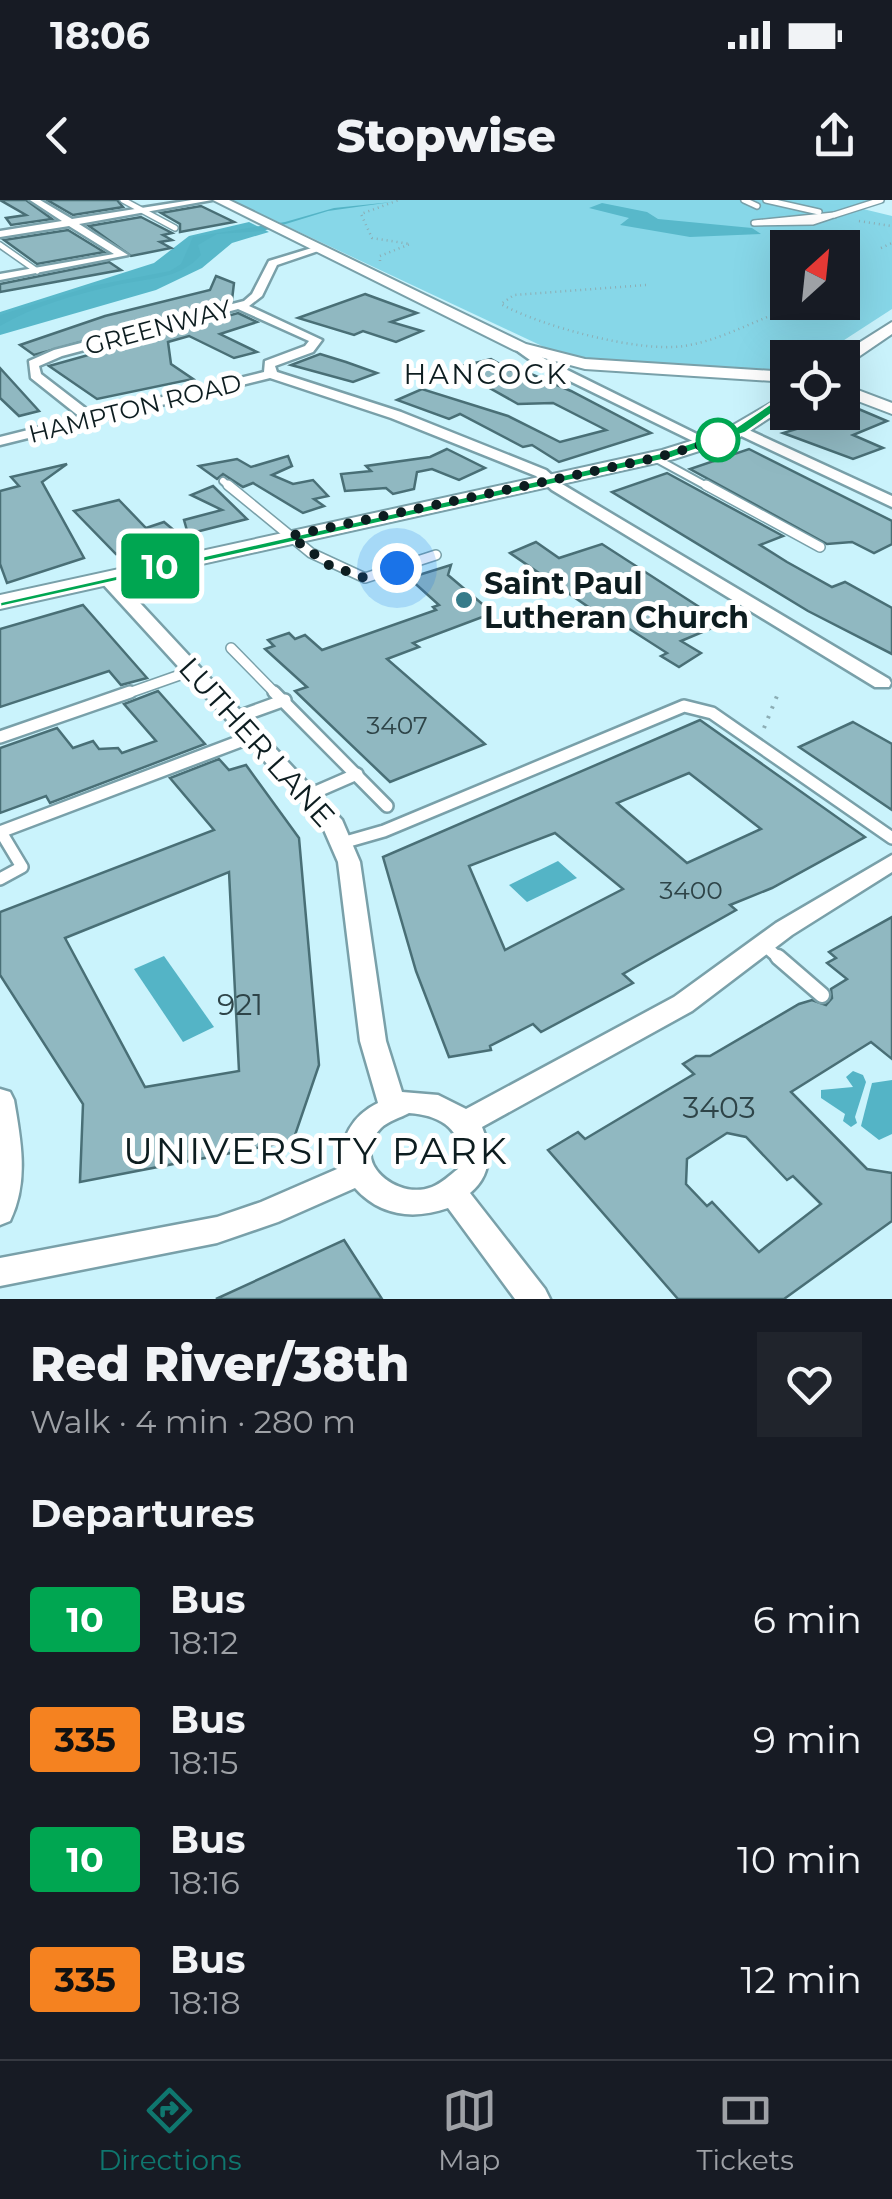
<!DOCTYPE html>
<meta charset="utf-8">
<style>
:root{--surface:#171b24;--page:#20242c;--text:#f1f3f6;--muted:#9ea1a6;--line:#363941;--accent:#0f766e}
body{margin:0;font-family:Montserrat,sans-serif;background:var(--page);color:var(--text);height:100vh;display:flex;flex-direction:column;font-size:38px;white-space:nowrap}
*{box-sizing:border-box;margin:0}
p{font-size:32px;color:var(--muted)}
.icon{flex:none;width:55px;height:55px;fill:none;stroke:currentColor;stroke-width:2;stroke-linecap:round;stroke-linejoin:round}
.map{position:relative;height:1099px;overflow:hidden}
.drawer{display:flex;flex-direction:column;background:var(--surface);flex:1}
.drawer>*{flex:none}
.badge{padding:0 20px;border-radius:8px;font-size:35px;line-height:65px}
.needle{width:65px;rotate:27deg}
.tools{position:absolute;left:770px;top:30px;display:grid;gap:20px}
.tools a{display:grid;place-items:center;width:90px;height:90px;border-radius:0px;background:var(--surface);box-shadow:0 10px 40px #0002;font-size:50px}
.you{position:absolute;width:50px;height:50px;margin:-25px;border:8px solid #fff;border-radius:50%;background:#1a73e8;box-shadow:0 0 0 15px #1a73e833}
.map>.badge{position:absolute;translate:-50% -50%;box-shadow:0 0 0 5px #fff}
h2{padding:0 30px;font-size:38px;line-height:90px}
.round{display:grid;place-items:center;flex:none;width:105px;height:105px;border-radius:0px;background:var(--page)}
.headline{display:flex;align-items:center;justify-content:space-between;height:170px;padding:0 30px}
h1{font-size:48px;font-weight:800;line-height:75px}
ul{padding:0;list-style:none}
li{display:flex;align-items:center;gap:30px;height:120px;padding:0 30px}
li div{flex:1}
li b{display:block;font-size:38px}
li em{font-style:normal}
li .badge{min-width:110px;font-weight:700;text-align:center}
.status{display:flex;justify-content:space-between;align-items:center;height:70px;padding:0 50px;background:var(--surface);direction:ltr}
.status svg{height:28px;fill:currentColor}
header{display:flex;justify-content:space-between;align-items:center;height:130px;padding:0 30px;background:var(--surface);font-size:45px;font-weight:800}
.dock{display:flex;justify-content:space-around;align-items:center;height:140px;border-top:2px solid var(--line);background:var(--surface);font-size:28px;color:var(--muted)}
.dock a{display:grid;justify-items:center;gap:5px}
.dock .current{color:var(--accent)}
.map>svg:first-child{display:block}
</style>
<div class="status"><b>18:06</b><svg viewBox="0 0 49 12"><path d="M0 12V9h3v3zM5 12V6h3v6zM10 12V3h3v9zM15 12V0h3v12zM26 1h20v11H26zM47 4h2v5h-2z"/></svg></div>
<header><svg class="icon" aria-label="back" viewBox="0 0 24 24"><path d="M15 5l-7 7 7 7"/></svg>Stopwise<svg class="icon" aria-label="share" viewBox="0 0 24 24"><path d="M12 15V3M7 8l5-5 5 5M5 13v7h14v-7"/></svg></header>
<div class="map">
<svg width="892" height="1099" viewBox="0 0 892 1099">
<rect width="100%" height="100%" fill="#caf3fc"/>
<path fill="#87d7e8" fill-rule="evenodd" d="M 231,0 L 878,0 L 859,8 L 892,16 L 892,109 L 818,157 L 788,158 L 787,170 L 576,162 ZM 788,48 L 842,48 L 842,102 L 788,102 Z"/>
<g fill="#58b8ca">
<polygon points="602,3 647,12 658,19 752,28 761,34 690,37 620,25 629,18 589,8"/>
<polygon points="249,22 269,32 232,43 202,68 156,90 0,135 0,112 154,63 189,36"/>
</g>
<g fill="#54b4c6">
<path d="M 392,2 L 328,11 L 263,31 L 217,34 L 198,45 L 201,55 C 179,81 143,78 113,86 C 74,95 34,106 0,126 L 0,115 L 92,86 L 170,71 L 181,64 L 193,37 L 285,22 L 334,8 Z"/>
<polygon points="558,661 577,678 527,702 509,685"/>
<polygon points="164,756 214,827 183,842 134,769"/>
<polygon points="853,871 863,875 866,882 855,917 857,923 851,927 843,921 845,914 821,898 821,890 853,887 846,877"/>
<polygon points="892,880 892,934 879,940 861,926 872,883"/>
</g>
<g fill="#90b8c1" stroke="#496f76" stroke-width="2.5" fill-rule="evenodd">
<polygon points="0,0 26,0 52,19 11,25 6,18 26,15"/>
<polygon points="47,0 117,0 123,7 73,15"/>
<polygon points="201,6 234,22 180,32 180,24 161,13"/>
<polygon points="141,17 172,33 163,35 172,40 160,42 171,48 131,56 89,26"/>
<polygon points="68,30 104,52 37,64 4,40"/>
<polygon points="109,62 121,70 0,92 0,84"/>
<polygon points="216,76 234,83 232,100 34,155 20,145 105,116 210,90"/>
<polygon points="365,94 417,113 391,122 422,131 396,142 363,131 354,135 298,118"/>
<polygon points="238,113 257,122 220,134 257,152 234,158 189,136 168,142 171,164 193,179 97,199 49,166"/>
<polygon points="320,154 346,162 377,173 353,182 291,165"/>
<polygon points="491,159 516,173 531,174 571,191 651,233 559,262 532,245 523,247 460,214 449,219 397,200 422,189 508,216 560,242 606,230 553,203 518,204 454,168"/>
<polygon points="0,168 39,211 19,216 0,198"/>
<polygon points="842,202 887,221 853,235 883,248 853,259 783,233 842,215"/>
<polygon points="447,249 485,268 459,280 432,269 417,272 414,289 393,294 386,288 345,291 341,274 371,271 366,266 430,257"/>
<polygon points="749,249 892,321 892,344 874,353 852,342 827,344 690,269"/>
<polygon points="288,256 292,266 272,275 293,284 313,280 328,296 314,299 324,306 303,313 253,283 243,287 223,274 217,279 199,266 237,259 251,267"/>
<polygon points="67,264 42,282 84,358 7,383 0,364 0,291 19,286 11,277"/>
<polygon points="667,273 783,336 760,345 787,362 832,387 845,382 892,408 892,454 808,411 612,292"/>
<polygon points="213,286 247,319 188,334 184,320 222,310 191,295"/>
<polygon points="119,300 146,328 164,322 182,337 116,354 74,311"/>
<polygon points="536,342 559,358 602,344 724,423 681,441 701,453 679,467 661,456 667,453 628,428 622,430 510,353"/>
<polygon points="451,365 448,375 493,413 413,443 419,447 387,459 485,544 390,582 295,491 307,487 265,449 274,446 268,440 289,433 295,439 305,435 322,450 436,410 433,407 439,405 409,378"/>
<polygon points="83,405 147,478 121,485 109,471 0,507 0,429"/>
<polygon points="158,491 205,544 50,603 46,596 0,613 0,548 57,528 73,548 93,541 99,549 118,548 122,553 156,541 124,504"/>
<path d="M 700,520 L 865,637 L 772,688 L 730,705 L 736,710 L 623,774 L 633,783 L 541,832 L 533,824 L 490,846 L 491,850 L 449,857 L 416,771 L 383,657 ZM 689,573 L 761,629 L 687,663 L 617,603 ZM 555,633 L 623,689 L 505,750 L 469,666 Z"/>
<polygon points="853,522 892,544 892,610 799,547"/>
<path d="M 219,559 L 229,570 L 246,565 L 299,638 L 319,865 L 293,941 L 80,982 L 83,904 L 0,775 L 0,712 L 214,630 L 170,578 ZM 229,672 L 239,871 L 145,887 L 65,738 Z"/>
<path d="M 892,717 L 892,859 L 871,842 L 791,892 L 867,969 L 892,973 L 892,1021 L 784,1099 L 678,1099 L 548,950 L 578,932 L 585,939 L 694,874 L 683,864 L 696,856 L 710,856 L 799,804 L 812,800 L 826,805 L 832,798 L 831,789 L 847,779 L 827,763 L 836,758 L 829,752 ZM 727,933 L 746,937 L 787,980 L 793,976 L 821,1004 L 759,1052 L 712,1002 L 707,1006 L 686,984 L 687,959 Z"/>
<polygon points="344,1040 382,1099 216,1099"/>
</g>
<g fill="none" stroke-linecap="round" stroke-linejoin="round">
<g stroke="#79a0a9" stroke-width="8">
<g id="lane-far4">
<polyline points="123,0 175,28"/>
<polyline points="744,0 757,6"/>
<polyline points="766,0 819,12"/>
<polygon points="834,15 813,22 754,23"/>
<polyline points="834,15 881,0"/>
<polyline points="0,45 37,71"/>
</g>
</g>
<g stroke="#79a0a9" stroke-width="10">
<g id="lane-far3">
<polyline points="655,258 710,288"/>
<polyline points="223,281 231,288"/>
</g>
</g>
<g stroke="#79a0a9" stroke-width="12">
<g id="lane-far2">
<polyline points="228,285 311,353 365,378 436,355"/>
<polyline points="706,285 820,347"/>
<polyline points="231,448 277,495"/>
<polyline points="123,495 194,470"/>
</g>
</g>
<g stroke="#79a0a9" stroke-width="16">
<g id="lane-far1">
<polyline points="274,492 387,606"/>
<polyline points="238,517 285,500"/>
<polyline points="0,537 130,492"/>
<polyline points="311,594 357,574"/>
<polyline points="0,632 254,536"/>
<polyline points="342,643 384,631 684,506 712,513 892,638"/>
<polyline points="0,679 22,667 1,632"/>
<polyline points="764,745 781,760"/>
</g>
</g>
<g stroke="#79a0a9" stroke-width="19">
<polyline id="lane" points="778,757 822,795"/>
</g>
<g stroke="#79a0a9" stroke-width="5">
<g id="street">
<polygon points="30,0 40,0 72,19 192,0 212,0 79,24 128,55 0,80 0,74 114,54 69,26 0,37 0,31 62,21"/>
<path d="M 315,47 L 324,49 L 277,65 L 262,96 L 249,106 L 322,140 L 313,152 L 275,166 L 277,172 L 401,212 L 546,270 L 562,284 L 889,479 L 891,483 L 889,487 L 875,487 L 552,290 L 536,276 L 391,218 L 270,178 L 0,245 L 0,237 L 80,217 L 31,178 L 29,161 L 54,150 L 244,101 L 252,94 L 269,61 ZM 238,109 L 309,141 L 305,146 L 265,161 L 264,172 L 93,214 L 41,174 L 39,166 L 62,156 Z"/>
<polygon points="520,143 545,159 715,243 703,246 537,165 516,150 514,147"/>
<polygon points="740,226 892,296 892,307 735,233 733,230"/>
<path d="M 107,373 L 113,374 L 342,620 L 360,662 L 386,841 L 402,892 L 438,895 L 466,909 L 674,797 L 776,723 L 892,655 L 892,672 L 792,735 L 692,811 L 482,927 C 492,951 491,976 470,993 L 545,1089 L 550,1099 L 515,1099 L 448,1008 C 413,1020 380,1016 355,988 L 278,1022 L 217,1043 L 0,1086 L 0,1058 L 217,1017 L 261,1002 L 344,966 C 338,939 353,915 378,903 L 360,841 L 338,662 L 321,623 L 101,382 L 99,378 ZM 409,913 C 442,915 468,932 458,969 C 450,975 441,984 432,987 C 397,1001 348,961 381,928 C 388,921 400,918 409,913 Z"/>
<path d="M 0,889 L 10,892 L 14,900 C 21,941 29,982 10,1021 L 0,1025 Z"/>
</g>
</g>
<g stroke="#79a0a9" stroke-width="4">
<g id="secondary">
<polygon points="213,0 229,0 526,144 585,159 788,172 788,182 585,169 514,150"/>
<polygon points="892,122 892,134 848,164 842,165 842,158 835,158"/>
<polygon points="842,184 892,203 892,214 842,195"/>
<polygon points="788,193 788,206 737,239 674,259 0,409 0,395 662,250 723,231"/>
</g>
</g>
<g stroke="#8cadb4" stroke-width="2.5" stroke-dasharray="1 4" stroke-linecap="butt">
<polyline points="859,21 892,26"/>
<polyline points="881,48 892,43"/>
<polyline points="380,61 380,56 410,44 372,38 361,14 399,0"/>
<path d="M 646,85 L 514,95 L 501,104 C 540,126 639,153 684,146 C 717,141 748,124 780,112"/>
</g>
<polyline stroke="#8cadb4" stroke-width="4" stroke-dasharray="2.5 8" stroke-linecap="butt" points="764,528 777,496"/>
<use href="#lane-far4" stroke="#fff" stroke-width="5"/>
<use href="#lane-far3" stroke="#fff" stroke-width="6"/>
<use href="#lane-far2" stroke="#fff" stroke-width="9"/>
<use href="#lane-far1" stroke="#fff" stroke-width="11"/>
<use href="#lane" stroke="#fff" stroke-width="14"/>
<use href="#street" fill="#fff" fill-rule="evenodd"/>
<use href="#secondary" fill="#fff" fill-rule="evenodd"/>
</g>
<polygon fill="#00a651" stroke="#fff" stroke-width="2.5" points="783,195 794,198 745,233 672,258 0,407 0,402 664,252 736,227"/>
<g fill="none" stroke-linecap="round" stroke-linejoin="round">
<polyline stroke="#0d1d20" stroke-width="10" stroke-dasharray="0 18" points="397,368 365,378 329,365 290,336 655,258 718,240"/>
</g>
<circle fill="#fff" stroke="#00a651" stroke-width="5" cx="718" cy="240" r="20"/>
<circle fill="#367b89" stroke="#fff" stroke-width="4" cx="464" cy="400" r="10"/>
<g text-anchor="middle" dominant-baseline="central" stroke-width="10" stroke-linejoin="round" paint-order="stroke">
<g font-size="25" fill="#0d1d20" stroke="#fff">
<text transform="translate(158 127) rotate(-15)">GREENWAY</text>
<text transform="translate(135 208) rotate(-14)">HAMPTON ROAD</text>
</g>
<g font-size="25" fill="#2e4448">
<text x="397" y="525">3407</text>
<text x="691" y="690">3400</text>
</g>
<g font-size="28" letter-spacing="2.5" fill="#0d1d20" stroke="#fff">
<text x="486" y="174">HANCOCK</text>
</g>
<g font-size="30" font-weight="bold" fill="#0d1d20" stroke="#fff" text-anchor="start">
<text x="484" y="383">Saint Paul<tspan x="484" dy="34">Lutheran Church</tspan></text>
</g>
<g font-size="30" fill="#0d1d20" stroke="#fff">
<text transform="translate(257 542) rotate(48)">LUTHER LANE</text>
</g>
<g font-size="30" fill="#2e4448">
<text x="240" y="804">921</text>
<text x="719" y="907">3403</text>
</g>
<g font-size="38" letter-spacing="2.5" fill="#0d1d20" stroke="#fff">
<text x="316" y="950">UNIVERSITY PARK</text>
</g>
</g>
</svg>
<div class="tools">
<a><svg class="needle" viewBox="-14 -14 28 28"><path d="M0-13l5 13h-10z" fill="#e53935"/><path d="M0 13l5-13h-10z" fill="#9ea1a6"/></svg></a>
<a><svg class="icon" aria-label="locate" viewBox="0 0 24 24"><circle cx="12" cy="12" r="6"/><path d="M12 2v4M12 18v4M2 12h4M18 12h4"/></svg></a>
</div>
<div class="you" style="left:397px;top:368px"></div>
<b class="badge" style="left:160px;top:366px;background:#00a651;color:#fff">10</b>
</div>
<section class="drawer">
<div class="headline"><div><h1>Red River/38th</h1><p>Walk · 4 min · 280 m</p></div><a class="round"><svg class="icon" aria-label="heart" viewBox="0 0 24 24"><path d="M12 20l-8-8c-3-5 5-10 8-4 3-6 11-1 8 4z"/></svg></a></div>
<h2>Departures</h2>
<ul>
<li><span class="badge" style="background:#00a651;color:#fff">10</span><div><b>Bus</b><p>18:12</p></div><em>6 min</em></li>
<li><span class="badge" style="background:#f58220;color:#111">335</span><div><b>Bus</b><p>18:15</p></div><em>9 min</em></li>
<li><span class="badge" style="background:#00a651;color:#fff">10</span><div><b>Bus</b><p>18:16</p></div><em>10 min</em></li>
<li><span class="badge" style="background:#f58220;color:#111">335</span><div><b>Bus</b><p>18:18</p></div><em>12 min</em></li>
</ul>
</section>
<nav class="dock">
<a class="current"><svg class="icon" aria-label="directions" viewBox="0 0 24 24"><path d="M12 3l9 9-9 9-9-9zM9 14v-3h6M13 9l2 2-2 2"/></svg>Directions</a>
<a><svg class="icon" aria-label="map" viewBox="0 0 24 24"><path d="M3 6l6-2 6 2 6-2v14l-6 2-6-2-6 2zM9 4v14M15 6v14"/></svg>Map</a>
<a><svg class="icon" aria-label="tickets" viewBox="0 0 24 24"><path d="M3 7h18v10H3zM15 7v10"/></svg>Tickets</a>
</nav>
